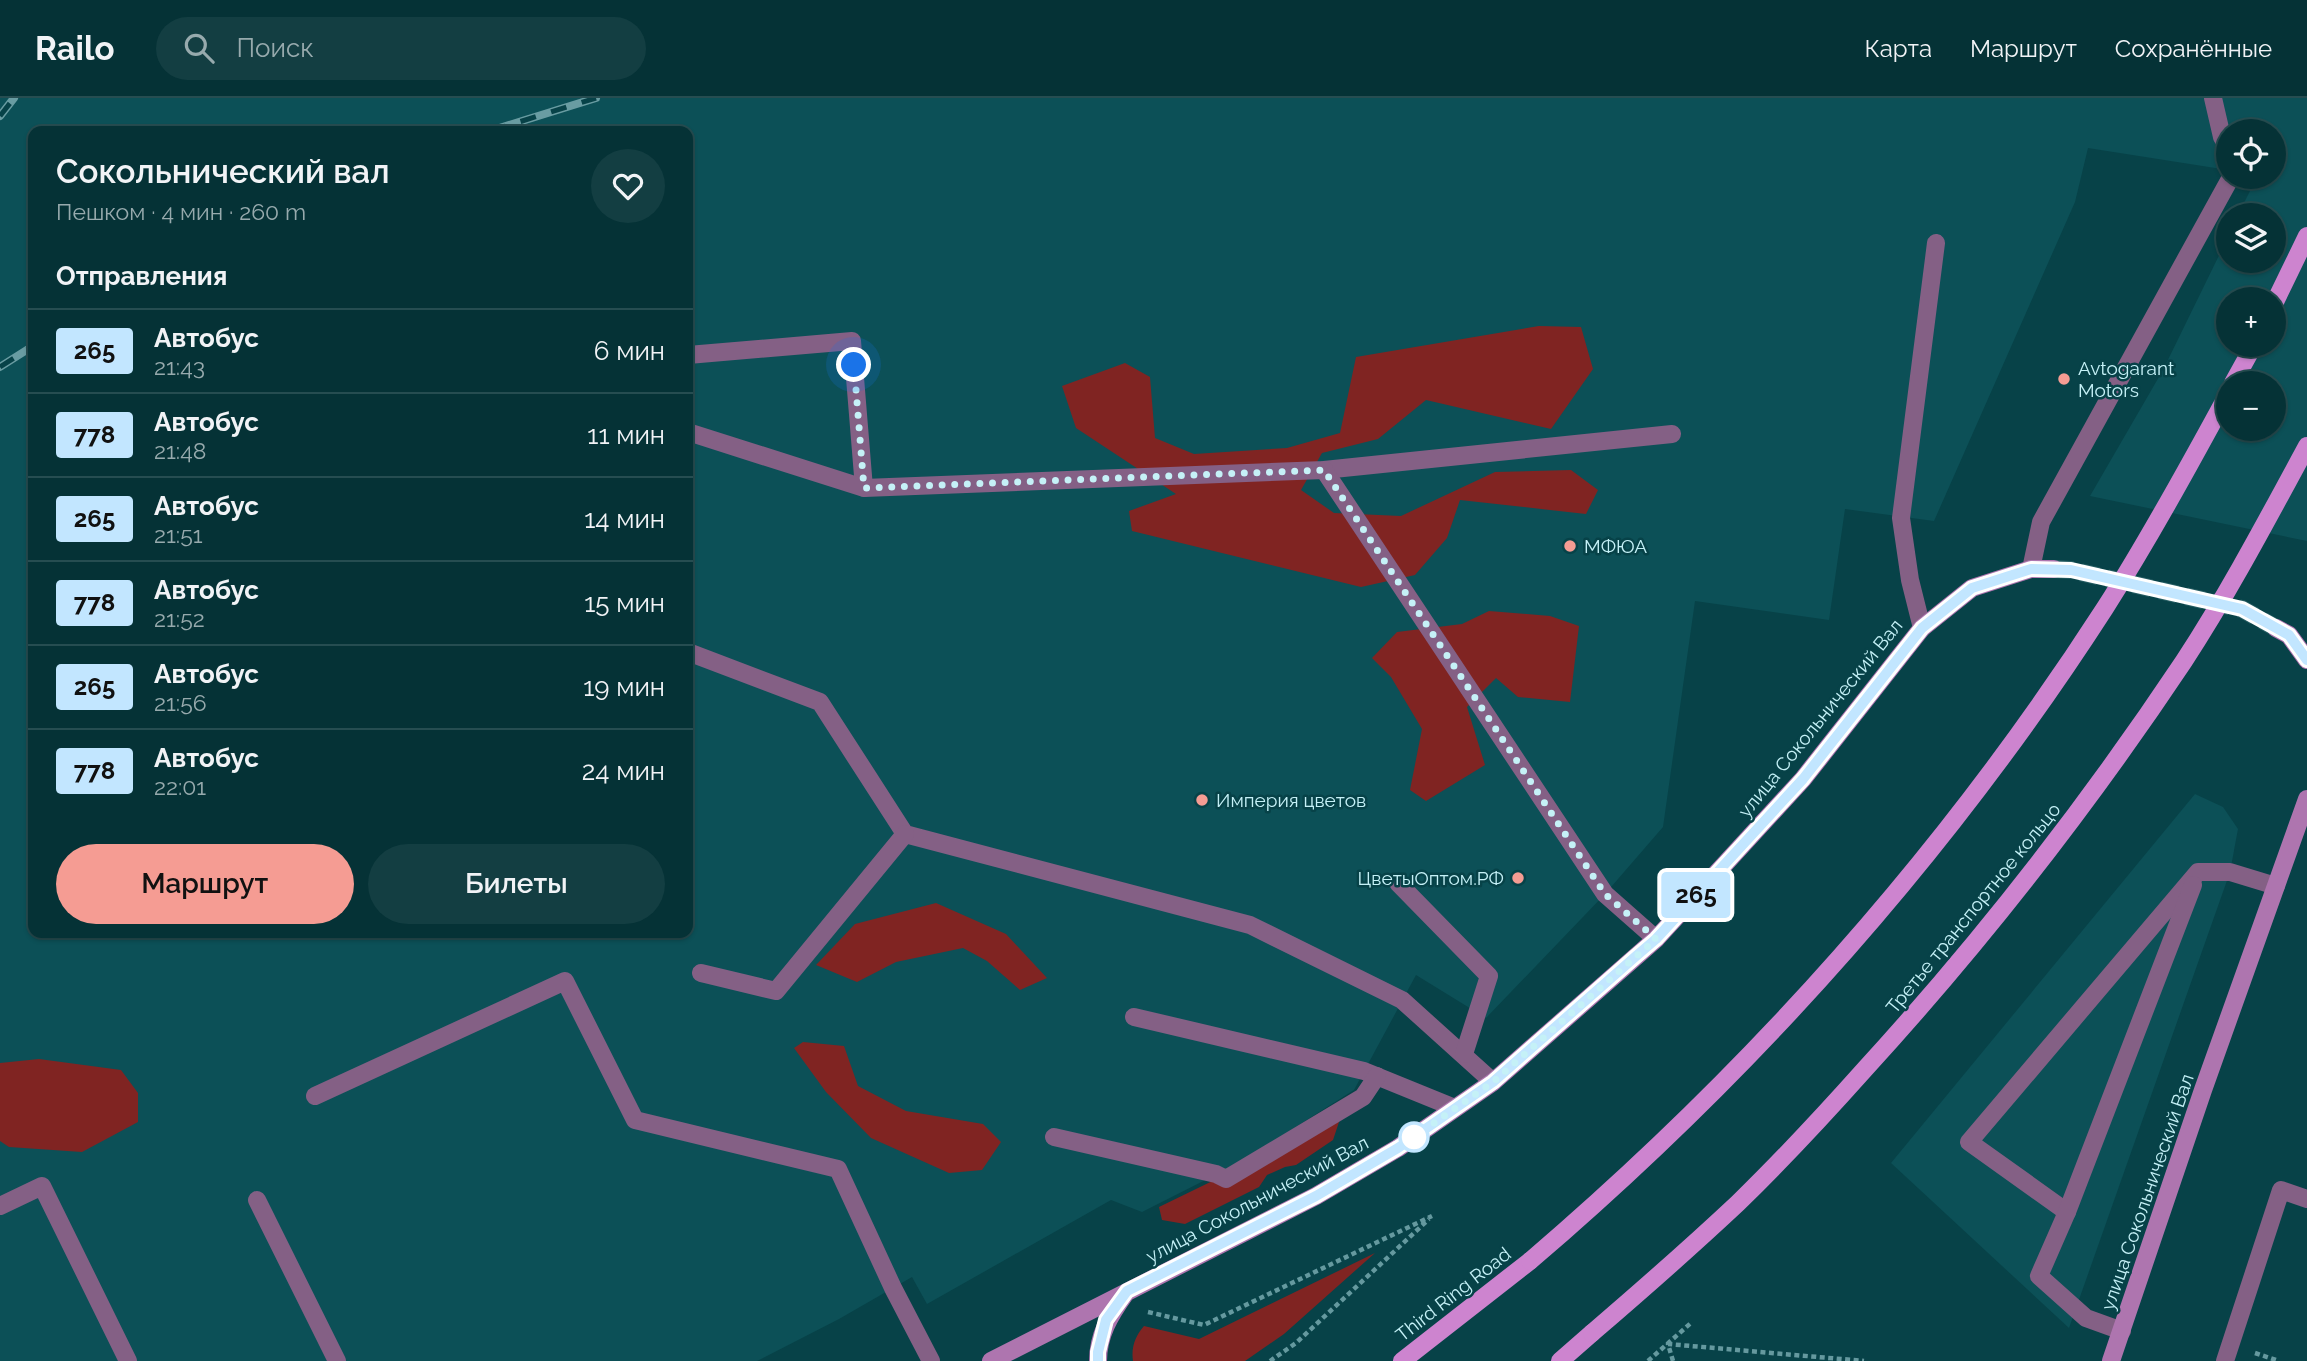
<!DOCTYPE html>
<html lang="ru">
<meta charset="utf-8">
<style>
:root{--surface:#053236;--page:#133e42;--text:#f1f3f6;--muted:#97aaad;--line:#264d51;--accent:#f59c93}
body{margin:0;font-family:Raleway,sans-serif;background:var(--page);color:var(--text);height:100vh;display:flex;flex-direction:column;font-size:26px;white-space:nowrap}
*{box-sizing:border-box;margin:0}
p{font-size:23px;color:var(--muted)}
.icon{flex:none;width:38px;height:38px;fill:none;stroke:currentColor;stroke-width:2;stroke-linecap:round;stroke-linejoin:round}
.map{position:relative;flex:1;overflow:hidden}
.panel{position:absolute;left:28px;top:28px;width:665px;height:812px;display:flex;flex-direction:column;background:var(--surface);border-radius:14px;box-shadow:0 2px 5px #0004,0 0 0 2px var(--line)}
.panel>*{flex:none}
.badge{padding:0 14px;border-radius:5px;font-size:24px;line-height:46px}
.tools{position:absolute;left:2216px;top:21px;display:grid;gap:14px}
.tools a{display:grid;place-items:center;width:70px;height:70px;border-radius:50%;background:var(--surface);box-shadow:0 2px 5px #0004,0 0 0 2px var(--line);font-size:35px}
.you{position:absolute;width:35px;height:35px;margin:-18px;border:5px solid #fff;border-radius:50%;background:#1a73e8;box-shadow:0 0 0 10px #1a73e833}
.map>.badge{position:absolute;translate:-50% -50%;box-shadow:0 0 0 4px #fff}
h2{padding:0 28px;font-size:26px;line-height:63px}
.round{display:grid;place-items:center;flex:none;width:74px;height:74px;border-radius:37px;background:var(--page)}
.summary{display:flex;align-items:center;justify-content:space-between;height:119px;padding:0 28px}
h1{font-size:33px;font-weight:600;line-height:52px}
.cta{display:flex;gap:14px;margin-top:auto;padding:14px 28px}
.cta a{flex:1;height:80px;border-radius:42px;background:var(--accent);color:#111;font-size:28px;font-weight:600;line-height:80px;text-align:center}
.cta a+a{background:var(--page);color:var(--text)}
ul{padding:0;list-style:none}
li{display:flex;align-items:center;gap:21px;height:84px;padding:0 28px;border-top:2px solid var(--line)}
li div{flex:1}
li b{display:block;font-size:26px}
li em{font-style:normal}
li .badge{min-width:77px;font-weight:700;text-align:center}
header{display:flex;align-items:center;gap:42px;box-sizing:border-box;height:98px;padding:0 35px;background:var(--surface);border-bottom:2px solid var(--line)}
header strong{font-size:33px}
nav{display:flex;gap:38px;margin-inline-start:auto;font-size:24px}
.search{width:490px;height:63px;background:var(--page);display:flex;align-items:center;gap:18px;box-sizing:border-box;padding:0 24px;border-radius:38px;color:var(--muted);font-size:26px}
.map>svg:first-child{display:block}
</style>
<header>
<strong>Railo</strong>
<div class="search"><svg class="icon" aria-label="search" viewBox="0 0 24 24"><circle cx="10" cy="10" r="6"/><path d="M15 15l6 6"/></svg>Поиск</div>
<nav><a>Карта</a><a>Маршрут</a><a>Сохранённые</a></nav>
</header>
<div class="map">
<svg width="2307" height="1263" viewBox="0 0 2307 1263">
<rect width="100%" height="100%" fill="#074248"/>
<g fill="#0c5057" fill-rule="evenodd">
<path d="M 0,0 L 2307,0 L 2307,443 L 2090,398 L 2163,272 L 2228,139 L 2228,163 L 2273,163 L 2273,117 L 2238,117 L 2257,79 L 2273,79 L 2273,33 L 2228,33 L 2228,72 L 2088,50 L 2075,104 L 1934,423 L 1845,411 L 1829,522 L 1695,503 L 1663,729 L 1605,796 L 1486,920 L 1416,877 L 1354,992 L 1237,1066 L 1142,1114 L 1111,1102 L 927,1206 L 912,1179 L 839,1221 L 757,1263 L 0,1263 ZM 33,33 L 688,33 L 688,835 L 33,835 ZM 2228,201 L 2273,201 L 2273,247 L 2228,247 ZM 2228,285 L 2273,285 L 2273,331 L 2228,331 Z"/>
<polygon points="2195,696 2223,709 2238,731 2230,774 2069,1230 1891,1065"/>
</g>
<g fill="#802422">
<polygon points="1539,228 1581,229 1593,271 1551,331 1426,302 1378,341 1322,355 1301,392 1334,415 1401,418 1495,374 1571,372 1598,392 1586,416 1460,402 1447,440 1415,477 1361,489 1132,433 1129,413 1176,396 1076,330 1062,288 1125,265 1150,279 1155,340 1194,356 1287,350 1340,335 1356,259"/>
<polygon points="1489,513 1550,518 1579,528 1570,604 1518,599 1496,580 1467,609 1485,667 1426,703 1410,692 1422,631 1391,579 1372,560 1397,534 1462,526"/>
<polygon points="936,805 1006,836 1047,880 1020,892 987,863 963,850 896,864 857,884 816,867 855,826"/>
<polygon points="803,944 844,948 858,988 906,1013 983,1026 1001,1044 982,1072 949,1075 871,1040 826,994 794,950"/>
<polygon points="39,961 121,972 138,995 138,1024 82,1054 9,1049 0,1043 0,965"/>
<polygon points="1340,1021 1333,1042 1296,1067 1285,1069 1267,1077 1259,1089 1185,1126 1162,1122 1159,1109"/>
<path d="M 1375,1155 L 1284,1236 L 1245,1263 L 1133,1263 C 1131,1250 1135,1238 1144,1228 L 1199,1241 Z"/>
</g>
<g fill="none" stroke-linecap="round" stroke-linejoin="round">
<polyline stroke="#245c62" stroke-width="18" stroke-dasharray="18 9" stroke-linecap="butt" points="2054,471 2071,472 2242,511 2276,530"/>
<g stroke="#65999f" stroke-width="4.5" stroke-dasharray="5 3.5" stroke-linecap="butt">
<polyline points="1148,1214 1204,1227 1432,1118"/>
<polyline points="2255,1255 2279,1263"/>
<polyline points="1270,1263 1296,1245 1429,1121"/>
<polyline points="1648,1263 1692,1224"/>
<polyline points="1673,1263 1668,1246 1864,1263"/>
</g>
<g stroke="#846085" stroke-width="18">
<polyline points="2213,0 2222,39 2228,50"/>
<polyline points="688,257 852,243 864,390"/>
<polyline points="688,334 864,390 1324,372 1672,336"/>
<polyline points="1324,372 1605,796 1656,841"/>
<polyline points="2031,471 2041,424 2231,79"/>
<polyline points="1922,530 1910,482 1901,420 1936,145"/>
<polyline points="688,554 820,604 905,736 1250,827 1402,902 1493,984"/>
<polyline points="1398,785 1489,878 1464,956"/>
<polyline points="701,875 776,893 905,736"/>
<polyline points="1134,919 1364,973 1455,1010"/>
<polyline points="315,998 565,883 635,1022 838,1071 893,1190 931,1263"/>
<polyline points="1054,1039 1216,1076 1226,1081 1363,999 1377,978"/>
<polyline points="257,1102 337,1263"/>
<polyline points="0,1108 42,1088 128,1263"/>
<polyline points="2067,1114 1969,1044 2198,774 2230,774 2276,788"/>
<polyline points="2122,1233 2086,1220 2039,1178 2067,1114 2193,787"/>
<polyline points="2225,1263 2281,1092 2307,1101"/>
</g>
<g stroke="#ae75af" stroke-width="18">
<polyline points="2276,530 2289,537 2307,562"/>
<polyline points="991,1263 1316,1098 1398,1050 1493,984 1656,841 1803,681 1922,530 1972,490 2031,471 2054,471"/>
<path d="M 1098,1263 C 1098,1237 1110,1217 1125,1196"/>
<polyline points="2111,1263 2203,992 2307,701"/>
</g>
<g stroke="#cd84cf" stroke-width="18">
<polyline points="2273,208 2307,138"/>
<polyline points="2233,285 2254,247"/>
<polyline points="1402,1263 1530,1163"/>
<polyline points="1560,1263 1592,1235"/>
</g>
<g stroke="#699ca2" stroke-width="8">
<g id="rail">
<polyline points="0,18 14,0"/>
<polyline points="490,33 596,0"/>
<polyline points="0,269 33,248"/>
</g>
</g>
<use href="#rail" stroke="#074248" stroke-width="5" stroke-dasharray="16" stroke-linecap="butt"/>
<g stroke="#cd84cf" stroke-width="18">
<path d="M 1530,1163 C 1751,974 1947,755 2105,510 C 2149,441 2189,368 2228,296"/>
<path d="M 1592,1235 C 1641,1193 1690,1150 1738,1105 C 1782,1062 1824,1017 1865,971 C 1982,843 2088,707 2184,563 C 2229,494 2268,420 2307,348"/>
</g>
</g>
<g fill="none" stroke-linecap="round" stroke-linejoin="round">
<g stroke="#fff" stroke-width="16">
<polyline id="line" points="1098,1263 1098,1254 1106,1222 1127,1193 1316,1098 1398,1050 1493,984 1635,859 1656,841 1803,681 1922,530 1972,490 2031,471 2071,472 2242,511 2289,537 2307,562"/>
</g>
<use href="#line" stroke="#c2e6ff" stroke-width="10"/>
<polyline stroke="#c5f1f7" stroke-width="7" stroke-dasharray="0 12.6" points="854,267 864,390 1324,372 1605,796 1656,841 1493,984 1414,1039"/>
</g>
<g fill="#f59c93" stroke="#074248" stroke-width="2.5">
<circle cx="2064" cy="281" r="7"/>
<circle cx="1570" cy="448" r="7"/>
<circle cx="1202" cy="702" r="7"/>
<circle cx="1518" cy="780" r="7"/>
</g>
<circle fill="#fff" stroke="#c2e6ff" stroke-width="3.5" cx="1414" cy="1039" r="14"/>
<g text-anchor="middle" dominant-baseline="central" stroke-width="5" stroke-linejoin="round" paint-order="stroke">
<g font-size="19" fill="#c5f1f7" stroke="#074248" text-anchor="start">
<text x="2078" y="270">Avtogarant<tspan x="2078" dy="22">Motors</tspan></text>
<text x="1584" y="448">МФЮА</text>
<text x="1216" y="702">Империя цветов</text>
<text x="1504" y="780" text-anchor="end">ЦветыОптом.РФ</text>
</g>
<g font-size="19" fill="#c5f1f7" stroke="#074248">
<text transform="translate(1820 620) rotate(-51)">улица Сокольнический Вал</text>
<text transform="translate(1973 810) rotate(-51)">Третье транспортное кольцо</text>
<text transform="translate(2147 1094) rotate(-71)">улица Сокольнический Вал</text>
<text transform="translate(1257 1101) rotate(-28)">улица Сокольнический Вал</text>
<text transform="translate(1453 1196) rotate(-38)">Third Ring Road</text>
</g>
</g>
</svg>
<div class="tools">
<a><svg class="icon" aria-label="locate" viewBox="0 0 24 24"><circle cx="12" cy="12" r="6"/><path d="M12 2v4M12 18v4M2 12h4M18 12h4"/></svg></a>
<a><svg class="icon" aria-label="layers" viewBox="0 0 24 24"><path d="M12 4l9 5-9 5-9-5zM3 14l9 5 9-5"/></svg></a>
<a>+</a>
<a>−</a>
</div>
<div class="you" style="left:854px;top:267px"></div>
<b class="badge" style="left:1696px;top:797px;background:#c2e6ff;color:#111">265</b>
<section class="panel">
<div class="summary"><div><h1>Сокольнический вал</h1><p>Пешком · 4 мин · 260 m</p></div><a class="round"><svg class="icon" aria-label="heart" viewBox="0 0 24 24"><path d="M12 20l-8-8c-3-5 5-10 8-4 3-6 11-1 8 4z"/></svg></a></div>
<h2>Отправления</h2>
<ul>
<li><span class="badge" style="background:#c2e6ff;color:#111">265</span><div><b>Автобус</b><p>21:43</p></div><em>6 мин</em></li>
<li><span class="badge" style="background:#c2e6ff;color:#111">778</span><div><b>Автобус</b><p>21:48</p></div><em>11 мин</em></li>
<li><span class="badge" style="background:#c2e6ff;color:#111">265</span><div><b>Автобус</b><p>21:51</p></div><em>14 мин</em></li>
<li><span class="badge" style="background:#c2e6ff;color:#111">778</span><div><b>Автобус</b><p>21:52</p></div><em>15 мин</em></li>
<li><span class="badge" style="background:#c2e6ff;color:#111">265</span><div><b>Автобус</b><p>21:56</p></div><em>19 мин</em></li>
<li><span class="badge" style="background:#c2e6ff;color:#111">778</span><div><b>Автобус</b><p>22:01</p></div><em>24 мин</em></li>
</ul>
<div class="cta"><a>Маршрут</a><a>Билеты</a></div>
</section>
</div>
